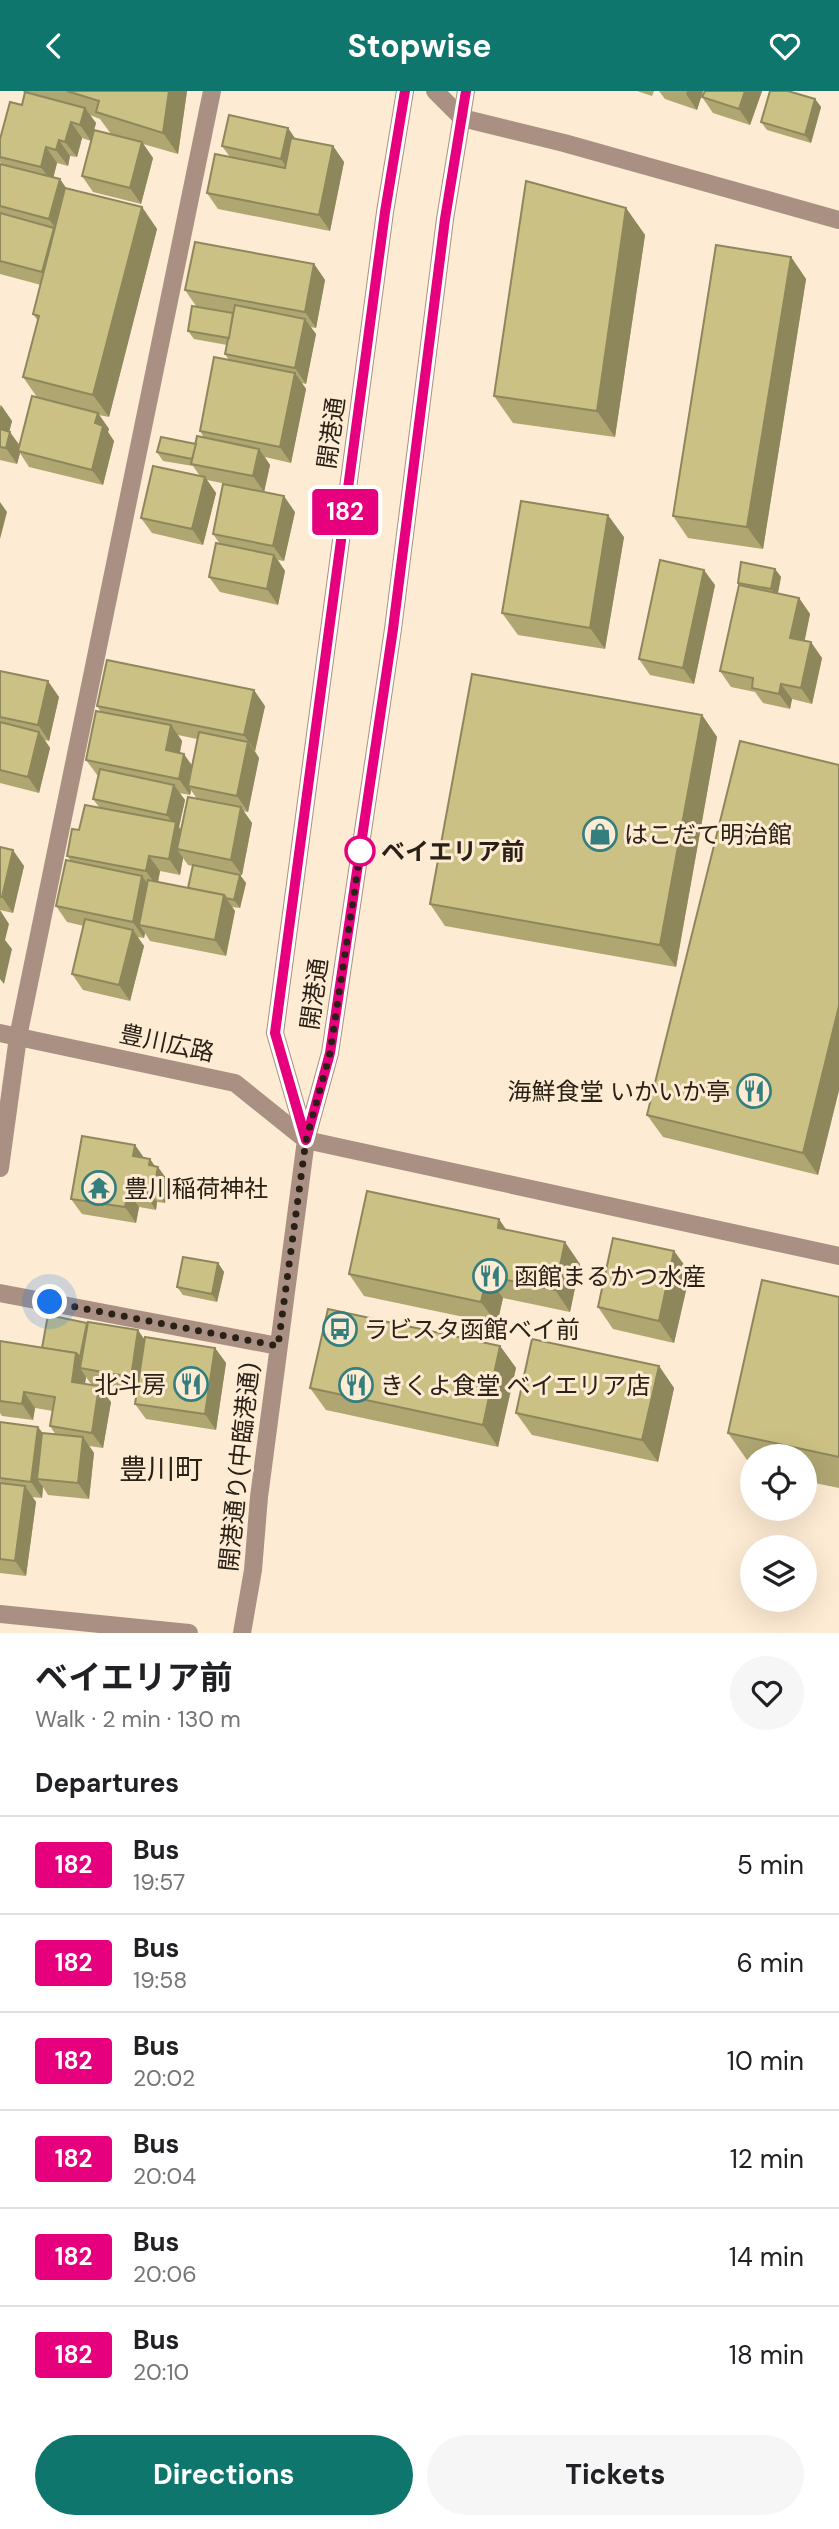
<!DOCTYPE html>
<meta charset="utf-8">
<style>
:root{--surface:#fff;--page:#f6f6f6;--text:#202124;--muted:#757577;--line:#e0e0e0;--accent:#0f766e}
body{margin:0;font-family:"DM Sans","Noto Sans JP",sans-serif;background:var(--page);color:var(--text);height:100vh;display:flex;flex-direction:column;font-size:26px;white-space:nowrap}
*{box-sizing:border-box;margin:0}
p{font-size:23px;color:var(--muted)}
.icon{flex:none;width:38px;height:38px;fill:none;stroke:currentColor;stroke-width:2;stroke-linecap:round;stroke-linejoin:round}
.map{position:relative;height:1542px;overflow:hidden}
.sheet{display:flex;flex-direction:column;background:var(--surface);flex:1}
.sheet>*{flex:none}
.badge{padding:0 14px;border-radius:5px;font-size:24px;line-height:46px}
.tools{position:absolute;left:740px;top:1353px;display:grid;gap:14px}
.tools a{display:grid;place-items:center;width:77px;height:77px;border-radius:50%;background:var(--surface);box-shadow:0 7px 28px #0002;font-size:35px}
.you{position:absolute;width:35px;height:35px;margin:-18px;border:5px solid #fff;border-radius:50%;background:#1a73e8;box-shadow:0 0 0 10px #1a73e833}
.map>.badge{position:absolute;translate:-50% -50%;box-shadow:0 0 0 4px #fff}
h2{padding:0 35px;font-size:26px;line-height:63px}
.round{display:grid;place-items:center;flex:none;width:74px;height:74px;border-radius:37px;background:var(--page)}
.overview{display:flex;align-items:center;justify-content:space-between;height:119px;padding:0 35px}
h1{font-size:33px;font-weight:700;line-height:52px}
.action{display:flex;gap:14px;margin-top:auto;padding:14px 35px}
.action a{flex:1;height:80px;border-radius:42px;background:var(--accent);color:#fff;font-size:28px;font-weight:700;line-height:80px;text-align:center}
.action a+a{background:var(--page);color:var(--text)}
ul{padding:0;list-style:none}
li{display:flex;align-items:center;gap:21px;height:98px;padding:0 35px;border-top:2px solid var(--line)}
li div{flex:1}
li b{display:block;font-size:26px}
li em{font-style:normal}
li .badge{min-width:77px;font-weight:700;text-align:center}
header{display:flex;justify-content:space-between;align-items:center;height:91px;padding:0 35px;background:var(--accent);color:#fff;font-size:32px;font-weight:700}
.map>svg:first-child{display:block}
</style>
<header><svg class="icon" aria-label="back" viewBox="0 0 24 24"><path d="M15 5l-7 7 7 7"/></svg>Stopwise<svg class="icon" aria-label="heart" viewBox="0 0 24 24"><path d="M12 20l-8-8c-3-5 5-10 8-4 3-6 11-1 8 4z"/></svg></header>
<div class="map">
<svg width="839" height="1542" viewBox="0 0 839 1542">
<rect width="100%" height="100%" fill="#fdebd3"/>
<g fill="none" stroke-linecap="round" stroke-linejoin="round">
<g stroke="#a99082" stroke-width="18">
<polyline points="435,0 462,27 564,52 839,129"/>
<polyline points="0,942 235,992 306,1049 839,1165"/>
<polyline points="306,1049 275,942 385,121 405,0"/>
<polyline points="0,1077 18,946 212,0"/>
<polyline points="0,1202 278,1255"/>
<polyline points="0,1523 189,1542"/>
<polyline points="242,1542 253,1479 259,1406 306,1049 330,962 393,538 445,128 466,0"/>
</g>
</g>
<g fill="#afa672" fill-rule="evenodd">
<path d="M 23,0 L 187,0 L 178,63 L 143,53 L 153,67 L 141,113 L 93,101 L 82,85 L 91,50 L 82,47 L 77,66 L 70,65 L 68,75 L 57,72 L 53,87 L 66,97 L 142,116 L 157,138 L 109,326 L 99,324 L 109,338 L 108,341 L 114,350 L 103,394 L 29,376 L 20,362 L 17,373 L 0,369 L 0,314 L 12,330 L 9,341 L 20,354 L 37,306 L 23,286 L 38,230 L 33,223 L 41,194 L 0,183 L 0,73 L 2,73 L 0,71 L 0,48 L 22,14 L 25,3 ZM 90,24 L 100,28 L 111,43 L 94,39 L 96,32 Z"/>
<polygon points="637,0 654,0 652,5"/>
<polygon points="659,0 703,0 697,19 665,8"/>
<polygon points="762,0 750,34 713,22 702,6"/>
<polygon points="815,8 821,16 811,52 767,39 761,31"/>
<polygon points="288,37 295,48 333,55 344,71 330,140 218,118 207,102 230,66 222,55"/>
<polygon points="626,117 645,144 615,346 513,332 494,305"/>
<polygon points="791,166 806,188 763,458 688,447 673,425"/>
<polygon points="314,173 325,189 316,237 310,236 316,243 306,293 302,292 306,298 291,372 265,366 270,374 264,401 207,389 216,402 203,454 152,442 141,427 200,385 193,375 163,370 157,361 196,353 204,347 200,340 229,269 225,263 227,254 194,248 188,240 234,222 196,215 185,199"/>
<polygon points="295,421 284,470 278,469 285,480 278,514 220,501 209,486 220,453 213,443"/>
<polygon points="624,446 605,558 518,544 502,522"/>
<polygon points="775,478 781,486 778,502 799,507 810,523 804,550 822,567 812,613 792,608 790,618 763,612 755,601 731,596 720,580 739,494 738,492"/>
<polygon points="715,494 694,593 650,584 639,568"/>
<polygon points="0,580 59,606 49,650 45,649 50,657 39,702 0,692"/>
<path d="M 97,615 L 265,615 L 255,660 L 259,667 L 248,721 L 243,720 L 252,732 L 242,784 L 240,784 L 246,792 L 240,817 L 232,816 L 235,820 L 226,865 L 150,850 L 145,842 L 144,847 L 137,846 L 144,855 L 130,910 L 83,899 L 72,883 L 84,835 L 67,831 L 56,815 L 71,770 L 67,765 L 79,739 L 99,716 L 93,708 L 98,685 L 86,669 L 101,621 ZM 178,644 L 197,648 L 192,674 L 180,662 L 182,650 ZM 191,699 L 197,708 L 181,739 L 179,736 L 185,709 L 179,702 L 190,704 ZM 183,767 L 188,774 L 193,775 L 188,797 L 158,791 L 160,780 L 180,784 Z"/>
<polygon points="702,624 717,646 676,876 445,835 430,813"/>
<polygon points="839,674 839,999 818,1084 663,1046 647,1024"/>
<polygon points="0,756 24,775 13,822 0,819"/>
<polygon points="135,1054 144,1067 155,1075 169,1091 165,1112 157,1111 156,1119 139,1116 136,1132 82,1123 71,1108"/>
<polygon points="506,1138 580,1173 570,1221 503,1207 497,1233 364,1205 349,1183"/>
<polygon points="674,1160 690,1182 674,1252 613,1238 598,1216"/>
<polygon points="218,1172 224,1181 217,1211 183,1204 177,1196"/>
<polygon points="839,1206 839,1397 805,1390 805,1365 752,1365 752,1376 728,1342"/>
<polygon points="144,1248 215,1257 226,1272 216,1339 146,1328 135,1313 137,1301 91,1293 86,1286 85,1293 111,1311 103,1357 89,1355 94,1362 89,1408 48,1404 43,1396 42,1407 32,1406 36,1411 26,1485 0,1482 0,1331 38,1336 43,1342 56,1344 50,1335 53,1320 35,1317 33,1329 2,1325 0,1322 0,1250 42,1257"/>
<polygon points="500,1255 516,1277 498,1356 326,1319 310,1297"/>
<polygon points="659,1275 674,1297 658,1371 532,1344 516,1322"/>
</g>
<g fill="#8e875c">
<polygon points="169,0 187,0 178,63 163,42"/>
<polygon points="687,0 703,0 697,19 686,3"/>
<polygon points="745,0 762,0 750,34 739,18"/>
<polygon points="815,8 821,16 811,52 805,44"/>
<polygon points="85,17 96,32 91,50 80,34"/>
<polygon points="71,31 82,47 77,66 65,51"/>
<polygon points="288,37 299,53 292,84 281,68"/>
<polygon points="59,49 70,65 68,75 56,59"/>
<polygon points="142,51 153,67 141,113 130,97"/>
<polygon points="333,55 344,71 330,140 319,124"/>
<polygon points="46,56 57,72 52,92 41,76"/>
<polygon points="60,88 71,104 60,144 49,128"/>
<polygon points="142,116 157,138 109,326 93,304"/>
<polygon points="626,117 645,144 615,346 597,320"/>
<polygon points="54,137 65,153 53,197 42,181"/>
<polygon points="791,166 806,188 763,458 747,436"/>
<polygon points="314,173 325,189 316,237 305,221"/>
<polygon points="305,228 316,243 306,293 295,277"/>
<polygon points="295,282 306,298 291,372 280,356"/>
<polygon points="1,314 12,330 6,353 0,344 0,319"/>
<polygon points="98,322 109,338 108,341 114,350 103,394 92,379 95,332"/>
<polygon points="10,341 21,357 18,360 20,362 17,373 6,357"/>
<polygon points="259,358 270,374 264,401 253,385"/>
<polygon points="205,386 216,402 203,454 192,438"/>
<polygon points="284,405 295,421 284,470 273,455"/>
<polygon points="0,411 7,421 0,448"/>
<polygon points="608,424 624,446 605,558 590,537"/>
<polygon points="274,464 285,480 278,514 267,498"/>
<polygon points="775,478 781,486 777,506 771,498"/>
<polygon points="704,479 715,494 694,593 683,577"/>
<polygon points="799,507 810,523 802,563 790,547"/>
<polygon points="811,551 822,567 812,613 801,597"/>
<polygon points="48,590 59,606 49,650 38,634"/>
<polygon points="781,593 792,608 790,618 779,603"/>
<polygon points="254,599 265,615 255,660 244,644"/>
<polygon points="702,624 717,646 676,876 660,854"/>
<polygon points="171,634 182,650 177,675 166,659"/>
<polygon points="39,641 50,657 39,702 28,686"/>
<polygon points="248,651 259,667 248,721 237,705"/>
<polygon points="184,663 195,679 188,695 191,699 190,704 179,688"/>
<polygon points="174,694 185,709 179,736 187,747 177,758 183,767 180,784 169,768 175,735 167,724"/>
<polygon points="241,716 252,732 242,784 231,769"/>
<polygon points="13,759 24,775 13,822 2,806"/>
<polygon points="149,765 160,780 157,796 146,780"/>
<polygon points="240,784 246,792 240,817 234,809"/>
<polygon points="142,785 153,800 139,834 145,842 144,847 133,831"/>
<polygon points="224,804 235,820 226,865 215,849"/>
<polygon points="0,819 9,833 5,849 12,858 4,893 0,888"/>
<polygon points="133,839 144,855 130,910 119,894"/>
<polygon points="839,915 839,999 818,1084 803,1062"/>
<polygon points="135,1054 146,1070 133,1065"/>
<polygon points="150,1068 157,1078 158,1076 169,1091 165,1112 154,1097 149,1074"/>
<polygon points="146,1096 157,1111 156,1119 145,1103"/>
<polygon points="128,1101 139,1116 136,1132 125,1116"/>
<polygon points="499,1128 514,1150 498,1137"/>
<polygon points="565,1151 580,1173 570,1221 555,1199"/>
<polygon points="674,1160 690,1182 674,1252 659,1230"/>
<polygon points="218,1172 224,1181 217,1211 212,1203"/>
<polygon points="487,1185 503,1207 497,1233 481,1211"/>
<polygon points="138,1239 149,1255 142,1302 131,1286"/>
<polygon points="500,1255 516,1277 498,1356 483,1334"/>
<polygon points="215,1257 226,1272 216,1339 205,1323"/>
<polygon points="76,1262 87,1278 80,1277 86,1286 83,1306 72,1291"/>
<polygon points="659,1275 674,1297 658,1371 642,1349"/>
<polygon points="99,1295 111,1311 103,1357 92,1342"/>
<polygon points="24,1301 35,1317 33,1329 22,1313"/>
<polygon points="38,1336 49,1352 37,1388 43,1396 42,1407 31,1391"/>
<polygon points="83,1346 94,1362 89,1408 78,1392"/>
<polygon points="25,1395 36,1411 26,1485 15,1470"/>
</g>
<g fill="#cbc184" stroke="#8e875c" stroke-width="2">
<polygon points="67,0 169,0 163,42 96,21 99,10"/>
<polygon points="705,0 745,0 739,18 702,6"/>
<polygon points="770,0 788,0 815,8 805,44 761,31"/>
<polygon points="25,1 85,17 80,34 71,31 65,51 59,49 56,59 46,56 41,76 0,66 0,48 10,11 22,14"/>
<polygon points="229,24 288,37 281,68 222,55"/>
<polygon points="94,39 142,51 130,97 82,85"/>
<polygon points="291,47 333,55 319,124 207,102 215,63 285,77"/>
<polygon points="0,73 60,88 49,128 0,115"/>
<polygon points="526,90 626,117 597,320 494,305"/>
<polygon points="65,97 142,116 93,304 23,286 39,225 33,223"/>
<polygon points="0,122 54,137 42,181 0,170"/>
<polygon points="195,151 314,173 305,221 185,199"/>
<polygon points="716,154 791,166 747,436 673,425"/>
<polygon points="235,214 305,228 295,277 225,263"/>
<polygon points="192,215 233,222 229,247 188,240"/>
<polygon points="214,266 295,282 280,356 200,340"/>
<polygon points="32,305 98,322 95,332 103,335 92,379 18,360"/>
<polygon points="0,338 10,341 6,357 0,356"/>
<polygon points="197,345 259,358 253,385 191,373"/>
<polygon points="161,346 196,353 192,368 157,361"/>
<polygon points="153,375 205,386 192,438 141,427"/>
<polygon points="223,393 284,405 273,455 213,443"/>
<polygon points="521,410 608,424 590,537 502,522"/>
<polygon points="216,452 274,464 267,498 209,486"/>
<polygon points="660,469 704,479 683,577 639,568"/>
<polygon points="741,471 775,478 771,498 738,492"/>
<polygon points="739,494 799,507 790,547 811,551 801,597 781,593 779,603 752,597 753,587 720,580"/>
<polygon points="107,569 254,599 244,644 97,615"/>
<polygon points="0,580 48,590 38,634 0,626"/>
<polygon points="472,583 702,624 660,854 430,813"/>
<polygon points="96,620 171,634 166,659 184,663 179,688 86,669"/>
<polygon points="0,631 39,641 28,686 0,679"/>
<polygon points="199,641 248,651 237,705 188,695"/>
<polygon points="740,650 839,674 839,915 803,1062 647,1024"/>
<polygon points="100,678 174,694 167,724 93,708"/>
<polygon points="188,706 241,716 231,769 177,758"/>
<polygon points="85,714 176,731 169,768 149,765 146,780 67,765 72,738 79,739"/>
<polygon points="0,756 13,759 2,806 0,806"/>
<polygon points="66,769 142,785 133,831 56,815"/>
<polygon points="193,774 240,784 234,809 226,807 224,804 188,797"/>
<polygon points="148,789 224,804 215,849 139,834"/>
<polygon points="85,828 133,839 119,894 72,883"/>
<polygon points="82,1045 135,1054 133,1065 150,1068 149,1074 158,1076 154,1097 146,1096 145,1103 128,1101 125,1116 71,1108"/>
<polygon points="367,1100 499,1128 498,1137 565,1151 555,1199 487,1185 481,1211 349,1183"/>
<polygon points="613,1147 674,1160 659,1230 598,1216"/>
<polygon points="183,1166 218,1172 212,1203 177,1196"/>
<polygon points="762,1189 839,1206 839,1366 728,1342"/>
<polygon points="328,1218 500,1255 483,1334 310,1297"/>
<polygon points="48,1224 87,1232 80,1266 76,1262 42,1257"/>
<polygon points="88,1231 138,1239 131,1286 80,1277"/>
<polygon points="145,1246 215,1257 205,1323 135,1313"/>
<polygon points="532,1248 659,1275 642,1349 516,1322"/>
<polygon points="0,1250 76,1262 72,1291 99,1295 92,1342 50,1335 55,1306 24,1301 22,1313 0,1310"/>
<polygon points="0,1331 38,1336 31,1391 0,1387"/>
<polygon points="42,1342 83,1346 78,1392 37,1388"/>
<polygon points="0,1392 25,1395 15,1470 0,1468"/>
</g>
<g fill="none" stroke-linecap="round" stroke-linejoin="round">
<g stroke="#fff" stroke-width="16">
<polyline id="line" points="405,0 385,121 275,942 306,1049 330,962 393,538 445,128 466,0"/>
</g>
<use href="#line" stroke="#e6007e" stroke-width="10"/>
<polyline stroke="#292116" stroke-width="7" stroke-dasharray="0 12.6" points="50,1211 278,1255 306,1049 330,962 362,750 360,760"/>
</g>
<defs>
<g id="shop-ring" transform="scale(1.75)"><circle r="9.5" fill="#fdebd3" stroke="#357e7e" stroke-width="1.5"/><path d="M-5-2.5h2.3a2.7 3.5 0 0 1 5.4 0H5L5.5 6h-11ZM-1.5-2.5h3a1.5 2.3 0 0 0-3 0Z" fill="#357e7e"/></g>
<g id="restaurant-ring" transform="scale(1.75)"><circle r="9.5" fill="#fdebd3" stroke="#357e7e" stroke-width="1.5"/><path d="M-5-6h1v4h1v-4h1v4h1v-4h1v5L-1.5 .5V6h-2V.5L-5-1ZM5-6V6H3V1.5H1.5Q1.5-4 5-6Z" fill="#357e7e"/></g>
<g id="temple-ring" transform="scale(1.75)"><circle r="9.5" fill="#fdebd3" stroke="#357e7e" stroke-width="1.5"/><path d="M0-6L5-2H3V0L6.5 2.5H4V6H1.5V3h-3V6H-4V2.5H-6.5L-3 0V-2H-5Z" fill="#357e7e"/></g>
<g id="bus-ring" transform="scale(1.75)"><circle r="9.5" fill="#fdebd3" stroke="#357e7e" stroke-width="1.5"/><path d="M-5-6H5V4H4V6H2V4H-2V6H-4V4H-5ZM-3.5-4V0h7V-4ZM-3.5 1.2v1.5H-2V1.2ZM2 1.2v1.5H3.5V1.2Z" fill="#357e7e"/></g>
</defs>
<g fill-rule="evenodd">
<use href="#shop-ring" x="600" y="743"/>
<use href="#restaurant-ring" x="754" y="1000"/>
<use href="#temple-ring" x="99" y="1097"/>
<use href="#restaurant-ring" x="490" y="1185"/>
<use href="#bus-ring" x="340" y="1238"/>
<use href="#restaurant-ring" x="191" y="1293"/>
<use href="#restaurant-ring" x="356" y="1294"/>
</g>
<circle fill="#fff" stroke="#e6007e" stroke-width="3.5" cx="360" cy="760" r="14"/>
<g text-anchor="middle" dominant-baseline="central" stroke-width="6" stroke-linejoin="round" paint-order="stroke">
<g font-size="24" fill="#292116" stroke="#fdebd3">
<text transform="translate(331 342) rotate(-82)">開港通</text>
<text transform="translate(314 903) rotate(-82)">開港通</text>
<text transform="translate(167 952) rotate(12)">豊川広路</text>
<text transform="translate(239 1376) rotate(-84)">開港通り(中臨港通)</text>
</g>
<g font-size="24" fill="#292116" stroke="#fdebd3" text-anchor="start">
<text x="624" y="743">はこだて明治館</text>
<text x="730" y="1000" text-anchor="end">海鮮食堂 いかいか亭</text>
<text x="124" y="1097">豊川稲荷神社</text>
<text x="514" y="1185">函館まるかつ水産</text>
<text x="364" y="1238">ラビスタ函館ベイ前</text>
<text x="166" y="1293" text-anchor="end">北斗房</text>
<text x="380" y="1294">きくよ食堂 ベイエリア店</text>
</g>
<g font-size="24" font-weight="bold" fill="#292116" stroke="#fdebd3" text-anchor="start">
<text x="381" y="760">ベイエリア前</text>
</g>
<g font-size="28" fill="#292116" stroke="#fdebd3">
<text x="161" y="1378">豊川町</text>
</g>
</g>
</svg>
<div class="tools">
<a><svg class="icon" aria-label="locate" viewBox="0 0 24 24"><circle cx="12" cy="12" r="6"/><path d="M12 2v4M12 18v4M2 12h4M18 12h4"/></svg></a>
<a><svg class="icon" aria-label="layers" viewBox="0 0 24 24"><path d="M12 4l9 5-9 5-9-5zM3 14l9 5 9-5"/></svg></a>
</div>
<div class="you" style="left:50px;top:1211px"></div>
<b class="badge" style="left:345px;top:421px;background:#e6007e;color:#fff">182</b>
</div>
<section class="sheet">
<div class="overview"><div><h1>ベイエリア前</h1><p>Walk · 2 min · 130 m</p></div><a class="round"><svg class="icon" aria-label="heart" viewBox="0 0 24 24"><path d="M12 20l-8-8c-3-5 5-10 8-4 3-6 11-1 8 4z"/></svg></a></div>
<h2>Departures</h2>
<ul>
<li><span class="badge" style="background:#e6007e;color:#fff">182</span><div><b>Bus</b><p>19:57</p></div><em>5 min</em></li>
<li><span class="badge" style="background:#e6007e;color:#fff">182</span><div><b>Bus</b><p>19:58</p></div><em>6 min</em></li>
<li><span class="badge" style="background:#e6007e;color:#fff">182</span><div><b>Bus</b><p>20:02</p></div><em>10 min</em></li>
<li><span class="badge" style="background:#e6007e;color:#fff">182</span><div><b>Bus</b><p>20:04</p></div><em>12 min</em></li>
<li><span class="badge" style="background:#e6007e;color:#fff">182</span><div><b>Bus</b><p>20:06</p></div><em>14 min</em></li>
<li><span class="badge" style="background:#e6007e;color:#fff">182</span><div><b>Bus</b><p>20:10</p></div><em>18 min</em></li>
</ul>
<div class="action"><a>Directions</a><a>Tickets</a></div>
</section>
